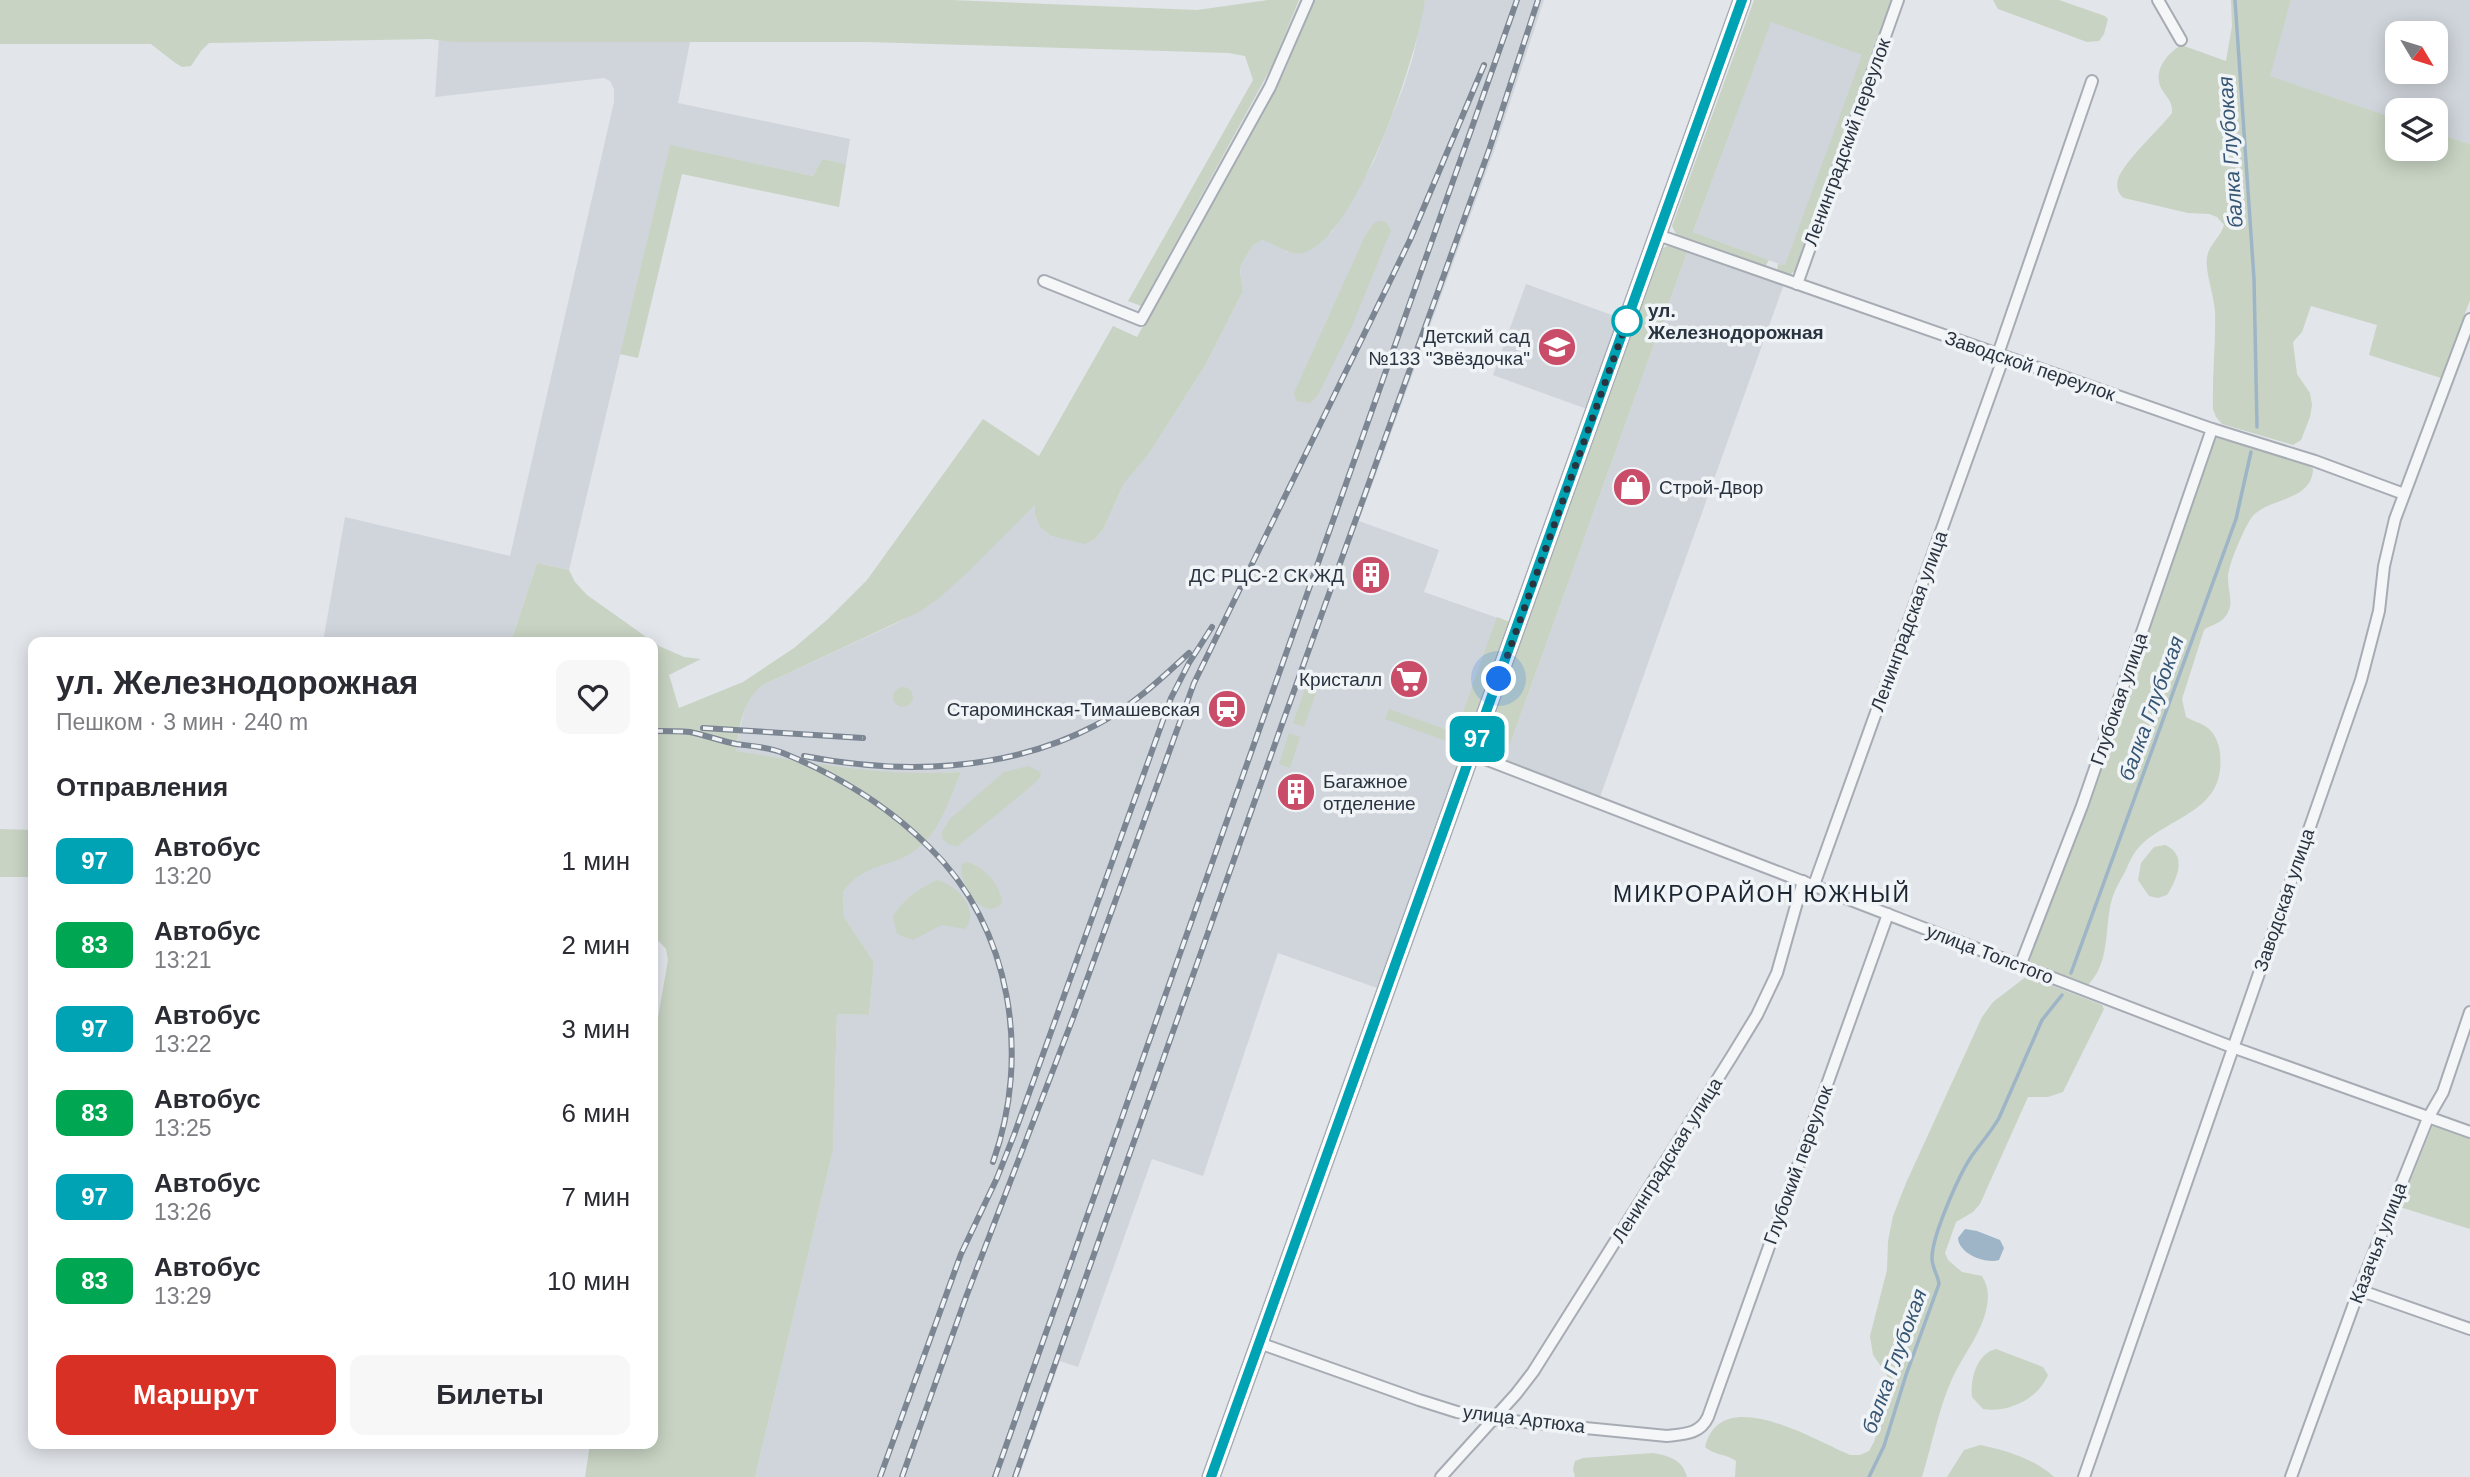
<!DOCTYPE html>
<html lang="ru">
<meta charset="utf-8">
<style>
:root{--surface:#fff;--page:#f7f7f7;--text:#2b2b33;--muted:#7c7c81;--accent:#d93025}
body{margin:0;font-family:Helvetica,sans-serif;background:var(--page);color:var(--text);height:100vh;display:flex;flex-direction:column;font-size:26px;white-space:nowrap}
*{box-sizing:border-box;margin:0}
p{font-size:23px;color:var(--muted)}
.icon{flex:none;width:38px;height:38px;fill:none;stroke:currentColor;stroke-width:2;stroke-linecap:round;stroke-linejoin:round}
.map{position:relative;flex:1;overflow:hidden}
.details{position:absolute;left:28px;top:637px;width:630px;height:812px;display:flex;flex-direction:column;background:var(--surface);border-radius:14px;box-shadow:0 4px 18px #0003}
.details>*{flex:none}
.badge{padding:0 14px;border-radius:10px;font-size:24px;line-height:46px}
.needle{width:46px;rotate:128deg}
.buttons{position:absolute;left:2385px;top:21px;display:grid;gap:14px}
.buttons a{display:grid;place-items:center;width:63px;height:63px;border-radius:14px;background:var(--surface);box-shadow:0 4px 18px #0003;font-size:35px}
.you{position:absolute;width:35px;height:35px;margin:-18px;border:5px solid #fff;border-radius:50%;background:#1a73e8;box-shadow:0 0 0 10px #1a73e833}
.map>.badge{position:absolute;translate:-50% -50%;box-shadow:0 0 0 4px #fff}
h2{padding:0 28px;font-size:26px;line-height:63px}
.round{display:grid;place-items:center;flex:none;width:74px;height:74px;border-radius:14px;background:var(--page)}
.overview{display:flex;align-items:center;justify-content:space-between;height:119px;padding:0 28px}
h1{font-size:33px;font-weight:700;line-height:52px}
.cta{display:flex;gap:14px;margin-top:auto;padding:14px 28px}
.cta a{flex:1;height:80px;border-radius:14px;background:var(--accent);color:#fff;font-size:28px;font-weight:700;line-height:80px;text-align:center}
.cta a+a{background:var(--page);color:var(--text)}
ul{padding:0;list-style:none}
li{display:flex;align-items:center;gap:21px;height:84px;padding:0 28px}
li div{flex:1}
li b{display:block;font-size:26px}
li em{font-style:normal}
li .badge{min-width:77px;font-weight:700;text-align:center}
.map>svg:first-child{display:block}
</style>
<div class="map">
<svg width="2470" height="1477" viewBox="0 0 2470 1477">
<rect width="100%" height="100%" fill="#e2e5ea"/>
<g fill="#d0d5db" fill-rule="evenodd">
<polygon points="1425,0 1544,0 1495,148 1359,521 1439,550 1424,592 1512,623 1380,989 1278,953 1203,1176 1152,1159 1078,1367 1060,1361 1019,1477 755,1477 833,1150 837,1014 869,1015 874,962 844,917 843,892 855,876 870,869 961,772 924,774 858,771 735,751 746,703 752,692 763,685 899,622 937,600 1036,504 1035,515 1040,527 1051,536 1085,543 1095,539 1104,528 1123,485 1150,452 1206,364 1243,291 1240,272 1241,265 1253,245 1261,240 1272,242 1287,252 1332,232 1351,201 1374,161 1403,88 1413,57"/>
<path d="M 2291,0 L 2470,0 L 2470,144 L 2436,133 L 2436,110 L 2398,110 L 2397,119 L 2269,76 ZM 2398,33 L 2436,33 L 2436,72 L 2398,72 Z"/>
<polygon points="1771,21 1863,55 1785,266 1693,232"/>
<polygon points="439,40 451,42 690,42 678,103 850,139 846,164 822,159 813,176 670,146 569,570 537,563 511,642 323,642 345,517 510,556 614,102 614,89 610,81 604,78 435,97"/>
<polygon points="1688,250 1784,284 1600,797 1504,761"/>
<polygon points="1526,284 1620,318 1587,409 1493,375"/>
</g>
<g fill="#c8d3c3">
<polygon points="0,0 951,0 1197,10 1268,0 1299,0 1272,66 1141,306 1128,301 1253,80 1245,56 1229,53 866,42 451,42 430,39 209,43 201,51 191,66 182,67 174,62 151,44 0,44"/>
<path d="M 1314,0 L 1425,0 C 1418,54 1359,232 1306,252 C 1289,258 1278,244 1262,240 L 1253,245 L 1241,265 L 1240,272 L 1243,291 L 1206,364 L 1150,452 L 1123,485 L 1104,528 L 1095,539 L 1085,544 L 1051,536 L 1040,527 L 1035,515 L 1035,505 L 968,572 L 937,600 L 919,612 L 763,685 C 743,698 739,728 736,751 C 812,763 883,777 961,772 C 949,799 941,830 918,848 C 893,869 865,861 843,892 L 844,917 L 874,962 L 869,1015 L 837,1014 L 833,1150 L 755,1477 L 585,1477 L 590,1444 L 653,1444 L 653,1046 L 668,960 L 666,949 L 653,935 L 653,642 L 511,642 L 537,563 L 569,570 L 575,582 L 587,595 L 659,646 L 684,657 L 701,659 L 669,675 L 679,708 L 743,682 L 794,648 L 828,619 L 867,580 L 983,419 L 1039,456 L 1113,326 L 1137,337 L 1284,73 Z"/>
<polygon points="1754,0 1893,0 1797,270 1789,275 1777,271 1778,264 1785,265 1862,55 1771,22 1693,232 1769,260 1765,267 1681,237 1676,234 1672,226"/>
<polygon points="1993,0 2059,0 2105,16 2108,19 2104,34 2099,41 2087,42 1998,9"/>
<path d="M 2231,0 L 2291,0 L 2270,76 L 2397,119 L 2398,149 L 2436,149 L 2436,133 L 2470,144 L 2470,300 L 2441,378 L 2369,355 L 2377,325 L 2311,306 L 2302,332 L 2293,342 L 2297,374 L 2310,393 L 2312,405 L 2310,417 L 2301,440 L 2293,445 L 2222,424 L 2216,417 L 2213,409 C 2212,376 2216,344 2215,311 C 2214,295 2205,272 2207,258 C 2208,245 2221,237 2224,225 L 2217,217 L 2209,214 L 2188,213 L 2124,198 C 2118,194 2116,187 2118,179 C 2125,160 2158,131 2172,113 C 2173,101 2166,97 2161,88 C 2153,70 2167,54 2181,45 L 2226,61 L 2232,26 Z"/>
<polygon points="670,145 813,176 822,159 846,164 839,207 682,174 638,358 620,354"/>
<polygon points="1379,221 1386,222 1391,230 1352,326 1318,395 1310,403 1296,401 1294,393 1365,236 1373,224"/>
<polygon points="1672,244 1688,250 1504,761 1481,753 1663,248"/>
<path d="M 2214,437 L 2306,463 L 2313,469 C 2312,502 2268,497 2252,517 C 2244,528 2228,565 2228,578 C 2228,594 2236,606 2223,619 C 2217,625 2210,625 2204,630 L 2182,699 L 2186,717 C 2192,721 2199,722 2205,726 C 2214,731 2219,743 2220,753 C 2226,809 2177,814 2143,843 C 2135,850 2130,860 2126,870 C 2121,879 2115,889 2112,899 C 2104,927 2111,962 2088,985 L 2029,962 L 2101,767 Z"/>
<polygon points="1497,617 1512,623 1477,721 1462,715"/>
<polygon points="1306,686 1317,690 1304,727 1293,723"/>
<circle cx="903" cy="697" r="10"/>
<polygon points="1389,709 1464,736 1460,746 1385,719"/>
<polygon points="1289,733 1300,737 1290,768 1279,764"/>
<path d="M 1028,766 L 1041,772 L 1040,777 L 1034,784 L 958,846 C 950,846 947,844 942,838 L 942,832 L 950,819 L 1004,772 Z"/>
<polygon points="0,829 33,830 33,877 0,877"/>
<path d="M 2165,845 C 2188,855 2177,879 2167,895 L 2158,898 L 2149,896 L 2138,880 L 2141,863 L 2154,847 Z"/>
<path d="M 967,862 C 984,867 1001,885 1002,903 C 983,925 956,879 962,864 Z"/>
<path d="M 937,880 C 956,884 981,910 965,929 L 942,925 L 913,940 L 897,934 L 893,916 C 903,900 919,888 937,880 Z"/>
<path d="M 2027,976 L 2102,1005 L 2104,1009 L 2063,1092 L 2048,1097 L 2028,1097 L 1980,1204 L 1973,1212 L 1956,1222 L 1945,1253 L 1948,1260 L 1962,1272 L 1982,1276 C 1988,1286 1989,1294 1987,1306 C 1982,1333 1963,1355 1952,1379 C 1938,1410 1932,1445 1922,1477 L 1735,1477 L 1736,1461 C 1727,1454 1713,1455 1705,1447 C 1721,1382 1816,1441 1850,1455 L 1860,1455 L 1869,1451 L 1874,1442 L 1886,1400 L 1887,1375 L 1873,1355 L 1870,1336 L 1887,1270 L 1888,1241 L 1893,1216 L 1906,1183 L 1982,1017 L 1993,1002 Z"/>
<polygon points="2433,1125 2470,1138 2470,1229 2400,1207"/>
<path d="M 1996,1349 L 2043,1367 L 2048,1375 C 2038,1399 2008,1413 1983,1409 L 1972,1397 C 1970,1380 1976,1354 1996,1349 Z"/>
<path d="M 1980,1445 C 2005,1450 2035,1459 2054,1477 L 1947,1477 L 1964,1450 Z"/>
<path d="M 1653,1453 C 1669,1456 1682,1459 1687,1477 L 1575,1477 L 1573,1469 L 1575,1461 L 1583,1458 Z"/>
</g>
<path fill="#9eb5c8" d="M 1965,1229 L 1977,1231 L 2000,1240 L 2004,1248 L 1999,1260 C 1985,1264 1959,1254 1958,1238 Z"/>
<g fill="none" stroke-linecap="round" stroke-linejoin="round">
<g stroke="#9eb5c8" stroke-width="3.5">
<polyline points="2235,0 2254,279 2257,427"/>
<polyline points="2071,973 2236,519 2251,452"/>
<path d="M 1869,1477 L 1884,1446 L 1906,1375 L 1939,1284 C 1938,1275 1932,1268 1932,1258 C 1932,1236 1958,1177 1971,1157 C 1980,1144 1991,1132 1999,1118 L 2042,1020 L 2062,995"/>
</g>
<g stroke="#a7acb4" stroke-width="14">
<g id="street">
<polyline points="2158,0 2181,40"/>
<polyline points="1658,235 2212,429 2315,461 2404,494"/>
<polyline points="1044,281 1141,320 1270,87 1308,0"/>
<polyline points="1797,284 1898,0"/>
<polyline points="1998,354 2092,81"/>
<polyline points="1472,754 2232,1047 2470,1132"/>
<polyline points="1814,885 2004,356"/>
<polyline points="2020,966 2082,806 2212,429"/>
<polyline points="2359,1290 2470,1329"/>
<path d="M 1259,1343 L 1419,1400 L 1457,1412 L 1493,1419 L 1667,1436 C 1685,1434 1700,1434 1708,1417 L 1888,914"/>
<polyline points="1441,1477 1516,1394 1533,1372 1732,1056 1757,1015 1777,973 1803,881"/>
<polyline points="2084,1477 2361,680 2379,611 2384,566 2395,519 2470,319"/>
<polyline points="2291,1477 2359,1290 2428,1118 2443,1092 2470,1012"/>
</g>
</g>
<g stroke="#a7acb4" stroke-width="19">
<polyline id="secondary" points="1211,1477 1742,0"/>
</g>
<use href="#street" stroke="#f4f6f8" stroke-width="10"/>
<use href="#secondary" stroke="#fff" stroke-width="16"/>
<g stroke="#7c8693" stroke-width="6">
<g id="rail">
<polyline points="703,728 863,738"/>
<path d="M 653,731 C 665,731 678,731 690,732 C 705,735 721,741 736,744 C 751,746 769,747 783,753 C 837,775 888,806 929,847 C 1012,927 1031,1056 993,1162"/>
<path d="M 804,756 C 901,775 1007,772 1096,725 C 1131,707 1160,680 1189,653"/>
<polyline points="880,1477 961,1254 997,1178 1014,1135 1171,698 1189,663 1212,627"/>
<polyline points="902,1477 966,1297 1073,1018 1194,683 1410,240 1484,65"/>
<polyline points="995,1477 1517,0"/>
<polyline points="1015,1477 1281,727 1489,150 1538,0"/>
</g>
</g>
<use href="#rail" stroke="#f1f4f7" stroke-width="3.5" stroke-dasharray="10" stroke-linecap="butt"/>
</g>
<g fill="none" stroke-linecap="round" stroke-linejoin="round">
<g stroke="#fff" stroke-width="16">
<polyline id="line" points="1211,1477 1742,0"/>
</g>
<use href="#line" stroke="#00a3b4" stroke-width="10"/>
<polyline stroke="#2a3441" stroke-width="7" stroke-dasharray="0 12.6" points="1499,679 1630,313 1627,321"/>
</g>
<defs>
<g id="school-disc" transform="scale(2.0125)"><circle r="9.5" fill="#c94c68" stroke="#f1f4f7"/><path d="M0-5L7-2L0 1L-7-2ZM-4 1L0 2.5L4 1V4Q0 6-4 4Z" fill="#fff"/></g>
<g id="shop-disc" transform="scale(2.0125)"><circle r="9.5" fill="#c94c68" stroke="#f1f4f7"/><path d="M-5-2.5h2.3a2.7 3.5 0 0 1 5.4 0H5L5.5 6h-11ZM-1.5-2.5h3a1.5 2.3 0 0 0-3 0Z" fill="#fff"/></g>
<g id="building-disc" transform="scale(2.0125)"><circle r="9.5" fill="#c94c68" stroke="#f1f4f7"/><path d="M-4-6H4V6H1V3H-1V6H-4ZM-2.5-4.3h1.7v1.8h-1.7ZM.8-4.3h1.7v1.8H.8ZM-2.5-1h1.7V.8h-1.7ZM.8-1h1.7V.8H.8Z" fill="#fff"/></g>
<g id="supermarket-disc" transform="scale(2.0125)"><circle r="9.5" fill="#c94c68" stroke="#f1f4f7"/><path d="M-6-5.5h2.5l.6 2H6L4.5 2H-2.5L-4.4-4H-6ZM-1.5 3.2a1.3 1.3 0 1 0 .1 0ZM3 3.2a1.3 1.3 0 1 0 .1 0Z" fill="#fff"/></g>
<g id="station-disc" transform="scale(2.0125)"><circle r="9.5" fill="#c94c68" stroke="#f1f4f7"/><path d="M-3-6H3Q5-6 5-4V2Q5 4 3 4L4.5 6H3L1.5 4h-3L-3 6H-4.5L-3 4Q-5 4-5 2V-4Q-5-6-3-6ZM-3.5-4v3h7v-3ZM-3.5 1v1.5H-2V1ZM2 1v1.5H3.5V1Z" fill="#fff"/></g>
</defs>
<g fill-rule="evenodd">
<use href="#school-disc" x="1557" y="347"/>
<use href="#shop-disc" x="1632" y="487"/>
<use href="#building-disc" x="1371" y="575"/>
<use href="#supermarket-disc" x="1409" y="679"/>
<use href="#station-disc" x="1227" y="709"/>
<use href="#building-disc" x="1296" y="792"/>
</g>
<circle fill="#fff" stroke="#00a3b4" stroke-width="3.5" cx="1627" cy="321" r="14"/>
<g text-anchor="middle" dominant-baseline="central" stroke-width="7" stroke-linejoin="round" paint-order="stroke">
<g font-size="19" fill="#2a3441" stroke="#f1f4f7">
<text transform="translate(1847 142) rotate(-70)">Ленинградский переулок</text>
<text transform="translate(2030 366) rotate(19)">Заводской переулок</text>
<text transform="translate(1909 621) rotate(-70)">Ленинградская улица</text>
<text transform="translate(2119 699) rotate(-71)">Глубокая улица</text>
<text transform="translate(2284 900) rotate(-71)">Заводская улица</text>
<text transform="translate(1990 954) rotate(21)">улица Толстого</text>
<text transform="translate(1667 1160) rotate(-58)">Ленинградская улица</text>
<text transform="translate(1798 1165) rotate(-70)">Глубокий переулок</text>
<text transform="translate(2378 1243) rotate(-69)">Казачья улица</text>
<text transform="translate(1524 1419) rotate(7)">улица Артюха</text>
</g>
<g font-size="19" font-weight="bold" fill="#2a3441" stroke="#f1f4f7" text-anchor="start">
<text x="1648" y="310">ул.<tspan x="1648" dy="22">Железнодорожная</tspan></text>
</g>
<g font-size="19" fill="#2a3441" stroke="#f1f4f7" text-anchor="end">
<text x="1530" y="336">Детский сад<tspan x="1530" dy="22">№133 "Звёздочка"</tspan></text>
<text x="1659" y="487" text-anchor="start">Строй-Двор</text>
<text x="1344" y="575">ДС РЦС-2 СК ЖД</text>
<text x="1382" y="679">Кристалл</text>
<text x="1200" y="709">Староминская-Тимашевская</text>
<text x="1323" y="781" text-anchor="start">Багажное<tspan x="1323" dy="22">отделение</tspan></text>
</g>
<g font-size="21" font-style="italic" fill="#365673" stroke="#f1f4f7">
<text transform="translate(2230 152) rotate(-94)">балка Глубокая</text>
<text transform="translate(2151 708) rotate(-70)">балка Глубокая</text>
<text transform="translate(1894 1361) rotate(-70)">балка Глубокая</text>
</g>
<g font-size="23" letter-spacing="2" fill="#1c2532" stroke="#f1f4f7">
<text x="1762" y="894">МИКРОРАЙОН ЮЖНЫЙ</text>
</g>
</g>
</svg>
<div class="buttons">
<a><svg class="needle" viewBox="-14 -14 28 28"><path d="M0-13l5 13h-10z" fill="#e53935"/><path d="M0 13l5-13h-10z" fill="#7c7c81"/></svg></a>
<a><svg class="icon" aria-label="layers" viewBox="0 0 24 24"><path d="M12 4l9 5-9 5-9-5zM3 14l9 5 9-5"/></svg></a>
</div>
<div class="you" style="left:1499px;top:679px"></div>
<b class="badge" style="left:1477px;top:739px;background:#00a3b4;color:#fff">97</b>
<section class="details">
<div class="overview"><div><h1>ул. Железнодорожная</h1><p>Пешком · 3 мин · 240 m</p></div><a class="round"><svg class="icon" aria-label="heart" viewBox="0 0 24 24"><path d="M12 20l-8-8c-3-5 5-10 8-4 3-6 11-1 8 4z"/></svg></a></div>
<h2>Отправления</h2>
<ul>
<li><span class="badge" style="background:#00a3b4;color:#fff">97</span><div><b>Автобус</b><p>13:20</p></div><em>1 мин</em></li>
<li><span class="badge" style="background:#00a651;color:#fff">83</span><div><b>Автобус</b><p>13:21</p></div><em>2 мин</em></li>
<li><span class="badge" style="background:#00a3b4;color:#fff">97</span><div><b>Автобус</b><p>13:22</p></div><em>3 мин</em></li>
<li><span class="badge" style="background:#00a651;color:#fff">83</span><div><b>Автобус</b><p>13:25</p></div><em>6 мин</em></li>
<li><span class="badge" style="background:#00a3b4;color:#fff">97</span><div><b>Автобус</b><p>13:26</p></div><em>7 мин</em></li>
<li><span class="badge" style="background:#00a651;color:#fff">83</span><div><b>Автобус</b><p>13:29</p></div><em>10 мин</em></li>
</ul>
<div class="cta"><a>Маршрут</a><a>Билеты</a></div>
</section>
</div>
